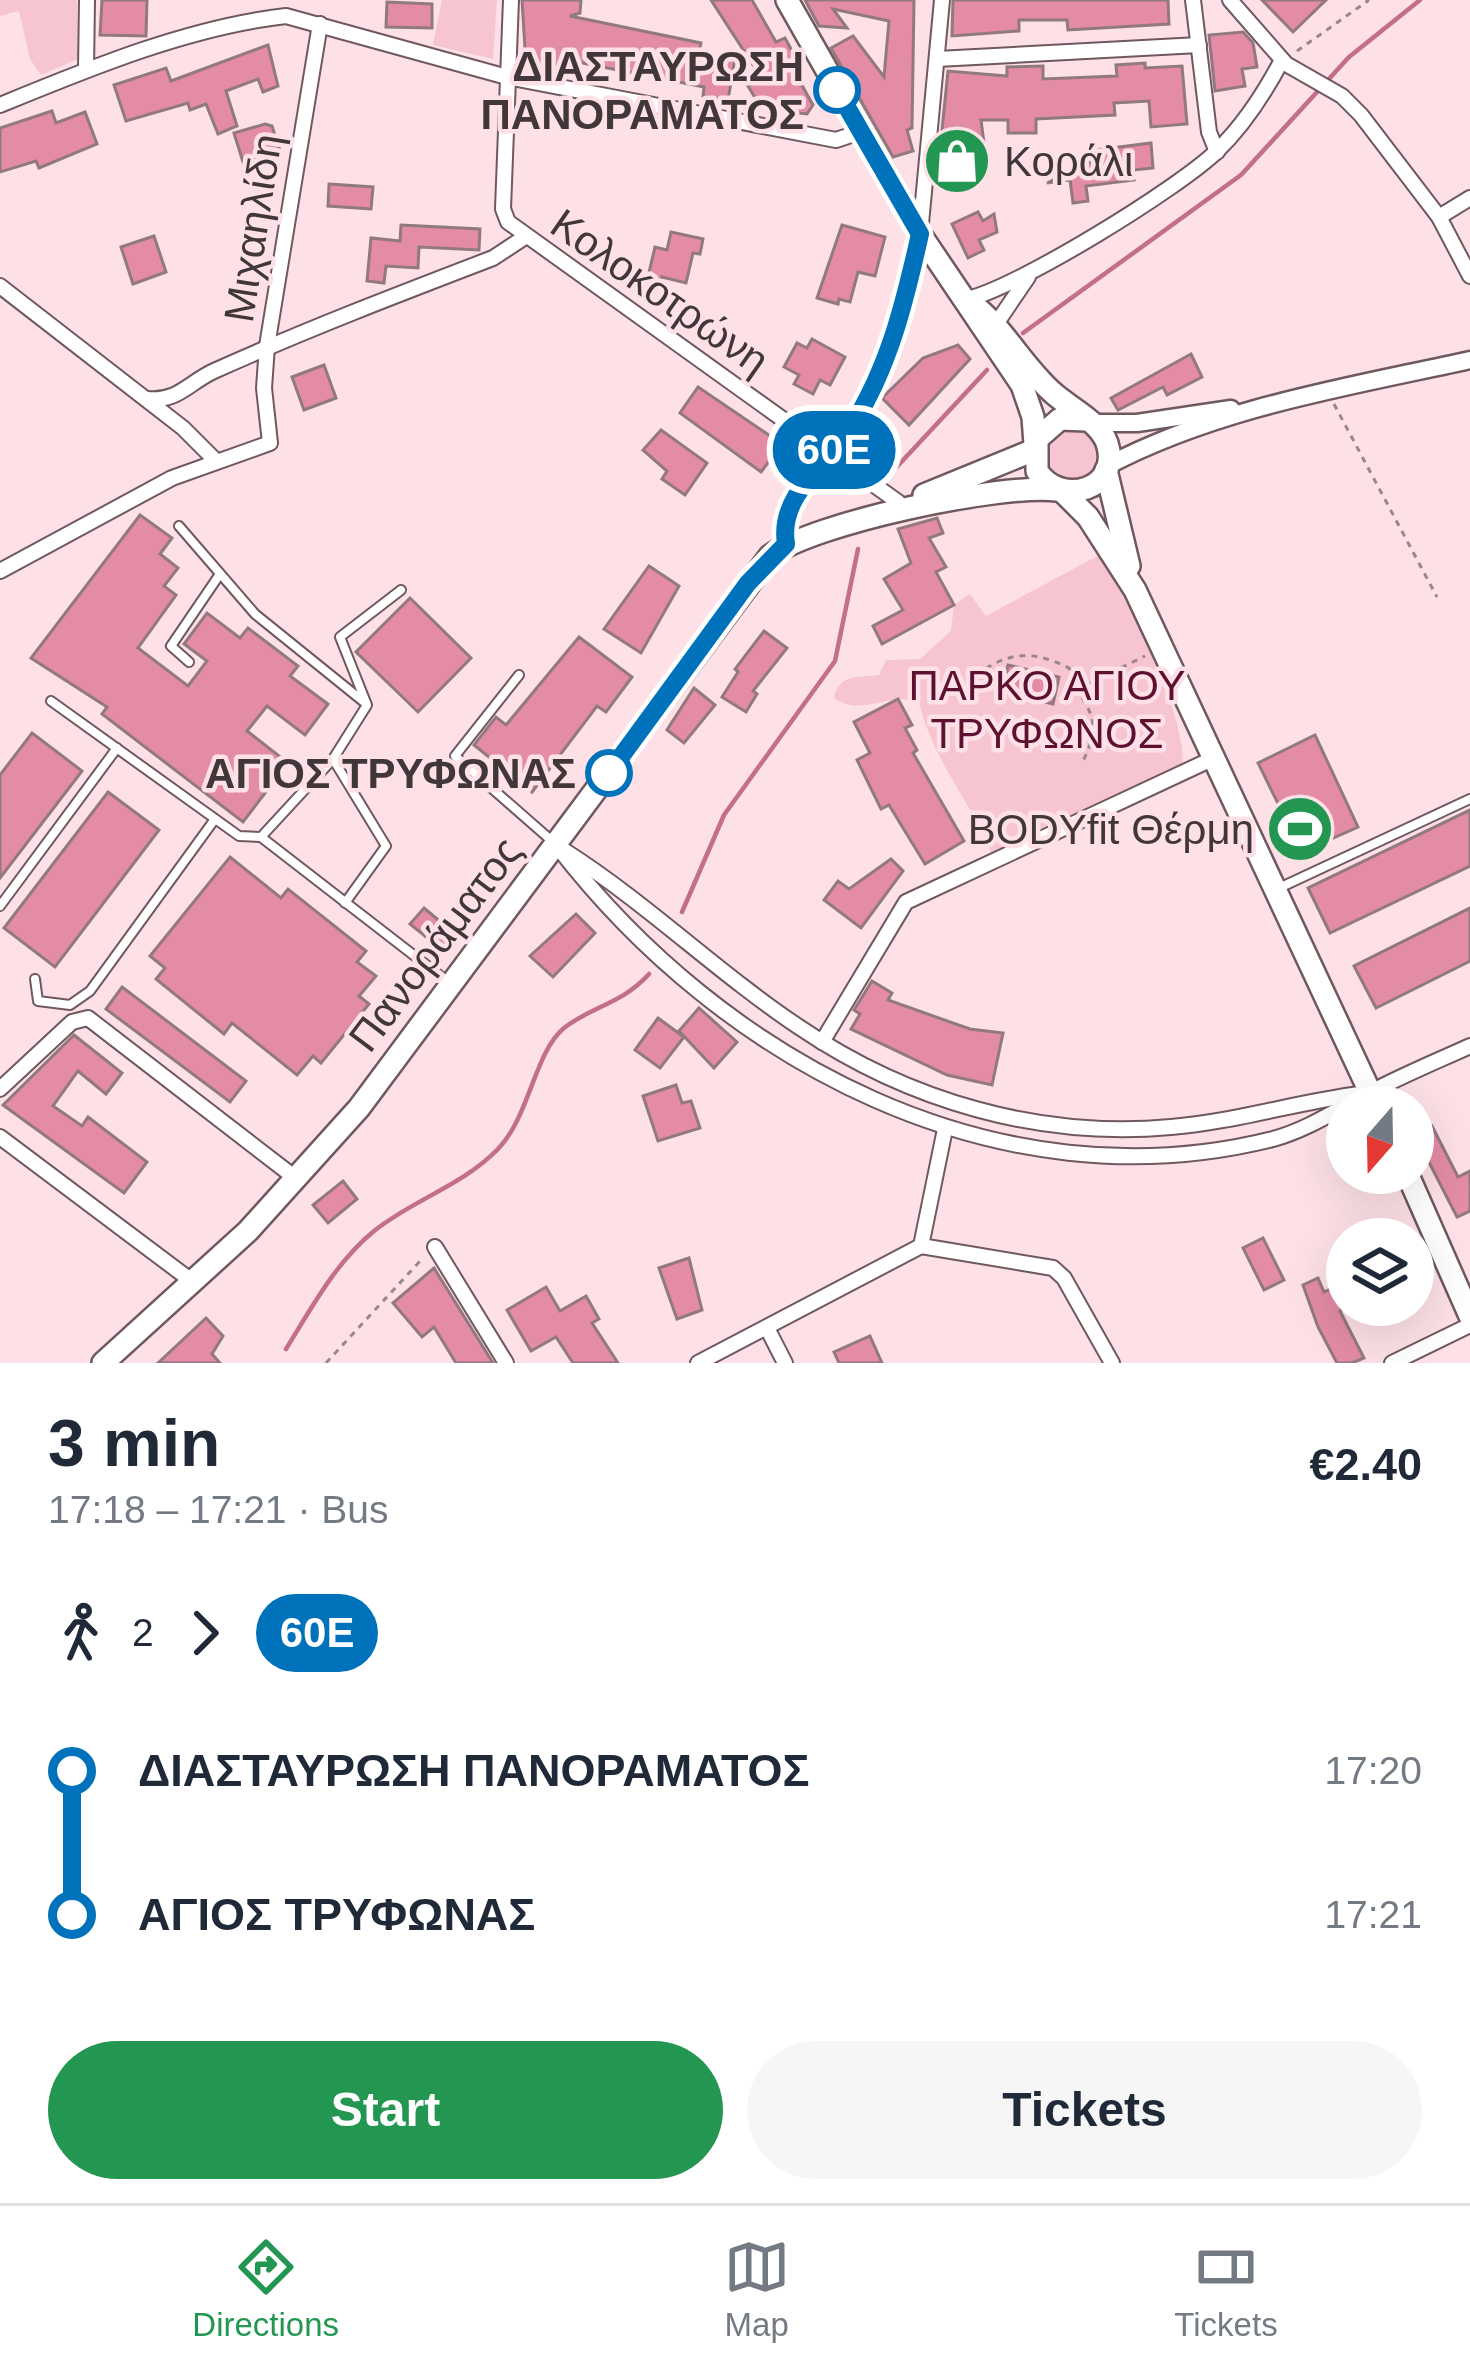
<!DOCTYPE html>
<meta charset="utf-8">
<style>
:root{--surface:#fff;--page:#f6f6f7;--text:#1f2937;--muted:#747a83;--line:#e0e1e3;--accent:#239752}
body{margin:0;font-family:Arial,sans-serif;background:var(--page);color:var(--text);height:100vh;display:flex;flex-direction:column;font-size:45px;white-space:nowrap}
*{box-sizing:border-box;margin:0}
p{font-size:39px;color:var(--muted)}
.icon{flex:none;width:66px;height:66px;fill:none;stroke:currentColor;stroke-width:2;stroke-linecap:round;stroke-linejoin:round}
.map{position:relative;height:1363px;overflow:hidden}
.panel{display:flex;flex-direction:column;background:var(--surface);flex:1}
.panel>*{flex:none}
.badge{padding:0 24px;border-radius:39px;font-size:42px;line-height:78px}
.needle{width:78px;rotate:200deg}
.tools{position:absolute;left:1326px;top:1086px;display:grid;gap:24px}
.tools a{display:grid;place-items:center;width:108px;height:108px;border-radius:50%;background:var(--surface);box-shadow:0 12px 48px #0002;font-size:60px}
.map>.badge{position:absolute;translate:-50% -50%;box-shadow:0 0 0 6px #fff}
.legs{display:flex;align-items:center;gap:18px;height:132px;padding:0 48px;font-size:39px}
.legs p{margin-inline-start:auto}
.headline{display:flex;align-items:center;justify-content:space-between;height:204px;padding:0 48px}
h1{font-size:66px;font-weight:800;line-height:90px}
.primary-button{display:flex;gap:24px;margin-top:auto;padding:24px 48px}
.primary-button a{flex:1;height:138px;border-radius:72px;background:var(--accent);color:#fff;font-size:48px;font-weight:800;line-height:138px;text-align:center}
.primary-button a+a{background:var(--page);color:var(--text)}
ul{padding:0 48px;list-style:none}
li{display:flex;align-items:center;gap:42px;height:144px;font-size:45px}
li i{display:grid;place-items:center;width:18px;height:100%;margin:0 15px;background:currentColor}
li i::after{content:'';width:30px;height:30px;margin:-15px;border:9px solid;border-radius:50%;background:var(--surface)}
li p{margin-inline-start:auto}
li:first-child i{background:linear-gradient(#0000 50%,currentColor 0)}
li:last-child i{background:linear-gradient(currentColor 50%,#0000 0)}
.dock{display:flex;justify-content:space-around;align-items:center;height:168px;border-top:3px solid var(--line);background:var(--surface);font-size:33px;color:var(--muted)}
.dock a{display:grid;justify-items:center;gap:6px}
.dock .active{color:var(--accent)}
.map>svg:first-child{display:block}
</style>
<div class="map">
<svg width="1470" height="1363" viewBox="0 0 1470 1363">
<rect width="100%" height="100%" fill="#fde1e7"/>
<g fill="#f7c4d1">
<polygon points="0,0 77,0 78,59 41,75 30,59 19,11 0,16"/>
<polygon points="442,0 497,0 493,59 433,45"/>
<polygon points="1065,427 1087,431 1100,448 1098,470 1074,485 1048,474 1044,446"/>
<path d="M 1103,553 C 1128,611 1186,706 1183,769 L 992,855 C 971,801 933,761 919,702 C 887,691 863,718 834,698 C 839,673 859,678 879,675 L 886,660 L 920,659 L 951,631 L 954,605 L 970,594 L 986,616 Z"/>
</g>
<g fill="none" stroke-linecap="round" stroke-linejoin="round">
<g stroke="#c36f87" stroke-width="4.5">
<polyline points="1023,333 1241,175 1349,57 1420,0"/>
<polyline points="892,472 987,370"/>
<polyline points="682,912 724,815 835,661 858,549"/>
<path d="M 286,1349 C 312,1307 336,1262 374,1231 C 414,1199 462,1186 498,1149 C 530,1116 534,1053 564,1028 C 592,1006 622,1004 649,974"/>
</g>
</g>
<g fill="#e48ca5" stroke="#92797f" stroke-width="3">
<polygon points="102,0 147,0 146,36 100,35"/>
<polygon points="522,0 581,0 580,13 570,16 701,43 699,52 735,59 728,100 703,96 704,87 562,59 562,65 526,65"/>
<polygon points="711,0 752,0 776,42 785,38 797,60 790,64 813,105 807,114 790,112 782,101 760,106 748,86 762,79"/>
<polygon points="805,0 914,0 912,128 907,130 913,151 893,157 831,48 853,36 884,77 889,21 833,9 847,28 819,26"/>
<polygon points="953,0 1168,0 1169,24 1068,30 1067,20 1019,20 1019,31 952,36"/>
<polygon points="1262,0 1326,0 1293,32"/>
<polygon points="387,2 432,4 432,28 386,27"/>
<polygon points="1243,32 1253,43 1257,67 1242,69 1245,86 1215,91 1209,35"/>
<polygon points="268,45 278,86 263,92 258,79 226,91 237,126 218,134 206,104 190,110 188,103 126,121 114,85 166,68 171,81"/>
<polygon points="1145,63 1145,68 1182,66 1187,124 1151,127 1149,101 1114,103 1115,115 1036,119 1036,133 1008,133 1008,120 981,120 986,158 952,169 942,130 948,71 1007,76 1007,67 1043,66 1043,79 1117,76 1116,65"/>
<polygon points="52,111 56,123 85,112 97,144 39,168 36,161 0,172 0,128"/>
<polygon points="265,124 272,126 280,150 243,162 234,133"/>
<polygon points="1151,143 1153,168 1133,170 1134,180 1086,186 1088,201 1073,203 1070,180 1047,183 1096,159 1095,150"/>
<polygon points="329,184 373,187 371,209 328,206"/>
<polygon points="978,212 983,221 994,214 997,232 979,240 984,250 968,258 952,224"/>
<polygon points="401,225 480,229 479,250 419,247 418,268 386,266 384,283 367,281 371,238 400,241"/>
<polygon points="842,225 885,237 875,276 858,272 850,302 839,299 838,304 817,298"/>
<polygon points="671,232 703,239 700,254 693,253 686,283 662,277 660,284 647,281 655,247 667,250"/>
<polygon points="154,236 166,272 133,284 121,247"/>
<polygon points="812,339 845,357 830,385 820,380 813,394 794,384 799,375 784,367 797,343 807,348"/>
<polygon points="958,345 970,359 909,425 882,398 923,358"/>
<polygon points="1191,354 1202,377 1167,395 1163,387 1118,410 1111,398"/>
<polygon points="324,365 336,398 304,410 292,377"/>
<polygon points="698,387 782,444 761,472 680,413"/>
<polygon points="661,430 707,463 685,495 662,479 667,471 643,450"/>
<polygon points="140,515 172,538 160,554 178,568 164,586 176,595 138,648 188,686 207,661 184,644 207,613 240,638 248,628 298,666 290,676 328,704 305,735 267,706 247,731 288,763 243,822 102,714 107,707 31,658"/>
<polygon points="937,518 943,533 929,538 946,567 936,572 954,605 882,644 873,626 903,610 884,579 911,563 898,529"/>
<polygon points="649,566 679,586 641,653 604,629"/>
<polygon points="410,598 471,658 418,712 356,652"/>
<polygon points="764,631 787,648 753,691 757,694 746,712 722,697 738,672 735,669"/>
<polygon points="579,637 632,677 606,712 597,706 532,792 474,745 496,717 506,725"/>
<polygon points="1008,665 1059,677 1053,704 1002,692"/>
<polygon points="694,688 715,705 684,743 667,730"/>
<polygon points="898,699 912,725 905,728 917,750 913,753 964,841 925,864 889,805 881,809 857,760 870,753 854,722"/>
<polygon points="32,733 82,771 0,878 0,775"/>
<polygon points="1315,735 1358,827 1302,852 1258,763"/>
<polygon points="108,792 159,830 55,967 4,928"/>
<polygon points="1470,810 1470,866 1330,933 1308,888"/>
<polygon points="230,857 281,898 288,889 366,951 357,962 376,976 359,996 369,1004 321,1063 313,1056 297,1075 232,1023 224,1034 156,979 165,968 150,956"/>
<polygon points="891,859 903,871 861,928 824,900 838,881 849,889"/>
<polygon points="424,908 454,933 441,949 410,924"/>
<polygon points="1470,908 1470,961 1376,1008 1354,966"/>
<polygon points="576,914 595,933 553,977 530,956"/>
<polygon points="872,981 892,993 888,1000 970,1029 1003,1033 992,1085 947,1075 851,1029 860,1014 854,1010"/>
<polygon points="122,987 246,1081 230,1102 106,1009"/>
<polygon points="699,1008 737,1042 714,1068 679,1031"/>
<polygon points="658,1018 684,1037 660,1068 635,1050"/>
<polygon points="74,1035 122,1073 106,1094 78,1071 53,1106 82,1126 88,1117 147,1162 124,1193 3,1105"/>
<polygon points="676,1085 682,1103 691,1101 700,1128 658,1141 643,1096"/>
<polygon points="1432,1126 1458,1177 1470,1171 1470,1211 1457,1217 1415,1135"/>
<polygon points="343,1181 357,1199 328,1223 313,1205"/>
<polygon points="1263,1238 1284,1280 1264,1290 1243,1248"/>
<polygon points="689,1258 702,1310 677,1319 659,1268"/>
<polygon points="434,1268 493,1363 456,1363 434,1327 422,1337 393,1303"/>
<polygon points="1318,1278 1324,1292 1347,1281 1347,1307 1340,1311 1364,1358 1352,1363 1337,1363 1318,1327 1303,1285"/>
<polygon points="546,1287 560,1311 586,1296 599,1319 592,1323 618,1363 573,1363 556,1337 531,1351 507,1310"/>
<polygon points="206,1318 223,1336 212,1354 220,1363 158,1363"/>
<polygon points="870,1336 882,1363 839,1363 834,1352"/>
</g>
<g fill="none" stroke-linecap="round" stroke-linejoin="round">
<g stroke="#6f585e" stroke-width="12">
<g id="service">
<polyline points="179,526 255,614 364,702"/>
<polyline points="189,662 171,646 220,574"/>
<polyline points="519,675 455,756 552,841"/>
<polyline points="51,701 239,836 261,837 447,981"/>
<polyline points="333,759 386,846 345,903"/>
<polyline points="261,837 333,759 367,705 340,637 401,590"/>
<polyline points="1277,889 1470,799"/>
<polyline points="0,906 117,748"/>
<polyline points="35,979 38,1001 70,1005 90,991 215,819"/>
</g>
</g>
<g stroke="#6f585e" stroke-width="18">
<g id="minor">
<polyline points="511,0 503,209 508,222 898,502"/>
<polyline points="1193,0 1209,132 1217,152"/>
<polyline points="1230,0 1286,64 1342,96 1361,115 1439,217 1470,276"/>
<polyline points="937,59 1199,45"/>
<polyline points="86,70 87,0"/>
<path d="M 0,105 C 90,68 189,27 286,16 L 507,77 L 836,140 L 860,132"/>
<polyline points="1439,217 1470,198"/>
<polyline points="0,286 183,428 216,461"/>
<path d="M 967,299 C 1017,288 1179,188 1217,151 C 1244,125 1264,94 1282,60"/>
<polyline points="996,324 1028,277"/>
<path d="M 147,399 C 178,402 188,383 214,371 C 305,330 399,294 493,258 L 525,237"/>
<polyline points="786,544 788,508 869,396 908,286 920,234 942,0"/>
<polyline points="0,571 172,478 270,443 264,388 267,346 320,24"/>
<path d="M 557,846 C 723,1062 998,1208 1273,1139 C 1309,1129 1338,1109 1371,1092 C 1403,1075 1437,1061 1470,1046"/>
<path d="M 565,851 C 648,904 718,973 799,1027 C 908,1101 1039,1139 1171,1127 C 1235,1122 1296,1102 1360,1094"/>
<polyline points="822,1042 906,902 1212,759"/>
<polyline points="0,1089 72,1022 88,1018 298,1180"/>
<polyline points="945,1129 921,1246 1053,1268 1064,1278 1112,1363"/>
<polyline points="0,1137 193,1282"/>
<polyline points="435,1247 506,1363"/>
<polyline points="767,1328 785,1363"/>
<polyline points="698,1363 921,1246"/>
<polyline points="1392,1363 1470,1325"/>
</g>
</g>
<g stroke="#6f585e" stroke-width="21">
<g id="tertiary">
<polyline points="1090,423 1137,423 1231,409"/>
<path d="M 1107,466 C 1219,407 1348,387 1470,360"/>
</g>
</g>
<g stroke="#6f585e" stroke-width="26">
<g id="secondary">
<polyline points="787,0 920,234 1022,385 1033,417 1035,444"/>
<path d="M 976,307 C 1006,332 1023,366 1052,392 C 1068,407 1099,421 1107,443 C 1122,489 1061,508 1037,471 L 1037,439 L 1060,419 L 1086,420"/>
<polyline points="1106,470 1129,566"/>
<polyline points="1063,492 1088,517 1135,590 1377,1107"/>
<polyline points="924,495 1034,450"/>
<polyline points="1407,1173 1470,1316"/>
<path d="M 103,1363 L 248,1231 L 359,1108 L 770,556 C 812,523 1003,483 1057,490"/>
</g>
</g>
<g stroke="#9a878b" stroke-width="3" stroke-dasharray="6 6" stroke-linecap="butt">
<polyline points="1297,51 1369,0"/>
<polyline points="1334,404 1437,597"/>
<path d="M 976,675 C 1009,651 1033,650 1069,668 C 1082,711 1107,712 1083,761"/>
<polyline points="1078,689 1145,656"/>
<polyline points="326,1363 422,1259"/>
</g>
<use href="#service" stroke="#fff" stroke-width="8"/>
<use href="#minor" stroke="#fff" stroke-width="14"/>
<use href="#tertiary" stroke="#fff" stroke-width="16"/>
<use href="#secondary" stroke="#fff" stroke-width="21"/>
</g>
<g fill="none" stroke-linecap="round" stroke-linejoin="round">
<g stroke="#fff" stroke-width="27">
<path id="line-1" d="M 609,773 L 748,583 L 786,544 C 778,494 827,466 851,427 C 889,368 905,301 920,234 L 837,90"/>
</g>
<use href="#line-1" stroke="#0072bc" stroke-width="18"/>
</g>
<defs>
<g id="shop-disc" transform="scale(3.45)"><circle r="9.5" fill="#239752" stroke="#fde1e7"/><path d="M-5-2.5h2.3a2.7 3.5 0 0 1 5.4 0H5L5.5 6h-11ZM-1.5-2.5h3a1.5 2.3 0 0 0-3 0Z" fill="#fff"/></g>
<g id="stadium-disc" transform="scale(3.45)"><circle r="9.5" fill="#239752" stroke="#fde1e7"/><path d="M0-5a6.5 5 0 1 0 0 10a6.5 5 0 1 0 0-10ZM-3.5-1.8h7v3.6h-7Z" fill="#fff"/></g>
</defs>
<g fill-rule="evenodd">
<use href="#shop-disc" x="957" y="161"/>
<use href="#stadium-disc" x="1300" y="829"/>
</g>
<g fill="#fff" stroke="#0072bc" stroke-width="6">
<circle cx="837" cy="90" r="21"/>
<circle cx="609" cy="773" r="21"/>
</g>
<g text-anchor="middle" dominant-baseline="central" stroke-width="9" stroke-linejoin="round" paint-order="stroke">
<g font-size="42" font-weight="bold" fill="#413639" stroke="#fde1e7" text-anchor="end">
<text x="804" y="66">ΔΙΑΣΤΑΥΡΩΣΗ<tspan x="804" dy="48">ΠΑΝΟΡΑΜΑΤΟΣ</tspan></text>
<text x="576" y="773">ΑΓΙΟΣ ΤΡΥΦΩΝΑΣ</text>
</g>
<g font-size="42" fill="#413639" stroke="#fde1e7" text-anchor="start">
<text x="1004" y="161">Κοράλι</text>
<text x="1254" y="829" text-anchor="end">BODYfit Θέρμη</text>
</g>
<g font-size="42" fill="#413639" stroke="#fde1e7">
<text transform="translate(253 228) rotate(-81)">Μιχαηλίδη</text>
<text transform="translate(660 292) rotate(35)">Κολοκοτρώνη</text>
<text transform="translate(435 944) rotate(-53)">Πανοράματος</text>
</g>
<g font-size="42" fill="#5e1030" stroke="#fde1e7">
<text x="1047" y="685">ΠΑΡΚΟ ΑΓΙΟΥ<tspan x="1047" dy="48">ΤΡΥΦΩΝΟΣ</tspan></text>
</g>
</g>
</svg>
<div class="tools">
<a><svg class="needle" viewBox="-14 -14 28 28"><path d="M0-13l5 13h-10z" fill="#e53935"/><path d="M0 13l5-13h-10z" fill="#747a83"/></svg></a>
<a><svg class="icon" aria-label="layers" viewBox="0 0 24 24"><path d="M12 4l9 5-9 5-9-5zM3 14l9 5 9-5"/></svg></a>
</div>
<b class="badge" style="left:834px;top:450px;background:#0072bc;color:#fff">60Ε</b>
</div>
<section class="panel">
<div class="headline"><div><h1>3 min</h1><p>17:18 – 17:21 · Bus</p></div><b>€2.40</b></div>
<div class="legs"><svg class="icon" aria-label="walk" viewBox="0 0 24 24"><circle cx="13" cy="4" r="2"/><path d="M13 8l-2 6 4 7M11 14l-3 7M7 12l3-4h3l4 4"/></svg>2<svg class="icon" aria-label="forward" viewBox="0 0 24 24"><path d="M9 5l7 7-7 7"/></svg><b class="badge" style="background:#0072bc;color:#fff">60Ε</b></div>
<ul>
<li><i style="color:#0072bc"></i><b>ΔΙΑΣΤΑΥΡΩΣΗ ΠΑΝΟΡΑΜΑΤΟΣ</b><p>17:20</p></li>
<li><i style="color:#0072bc"></i><b>ΑΓΙΟΣ ΤΡΥΦΩΝΑΣ</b><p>17:21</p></li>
</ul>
<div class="primary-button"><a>Start</a><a>Tickets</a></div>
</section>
<nav class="dock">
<a class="active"><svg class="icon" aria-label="directions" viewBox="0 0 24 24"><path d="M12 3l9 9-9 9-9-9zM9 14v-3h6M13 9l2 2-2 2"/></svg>Directions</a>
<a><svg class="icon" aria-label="map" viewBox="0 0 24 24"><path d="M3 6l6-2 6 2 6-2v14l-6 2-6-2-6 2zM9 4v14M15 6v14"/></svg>Map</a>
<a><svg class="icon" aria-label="tickets" viewBox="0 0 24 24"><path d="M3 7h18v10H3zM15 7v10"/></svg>Tickets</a>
</nav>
